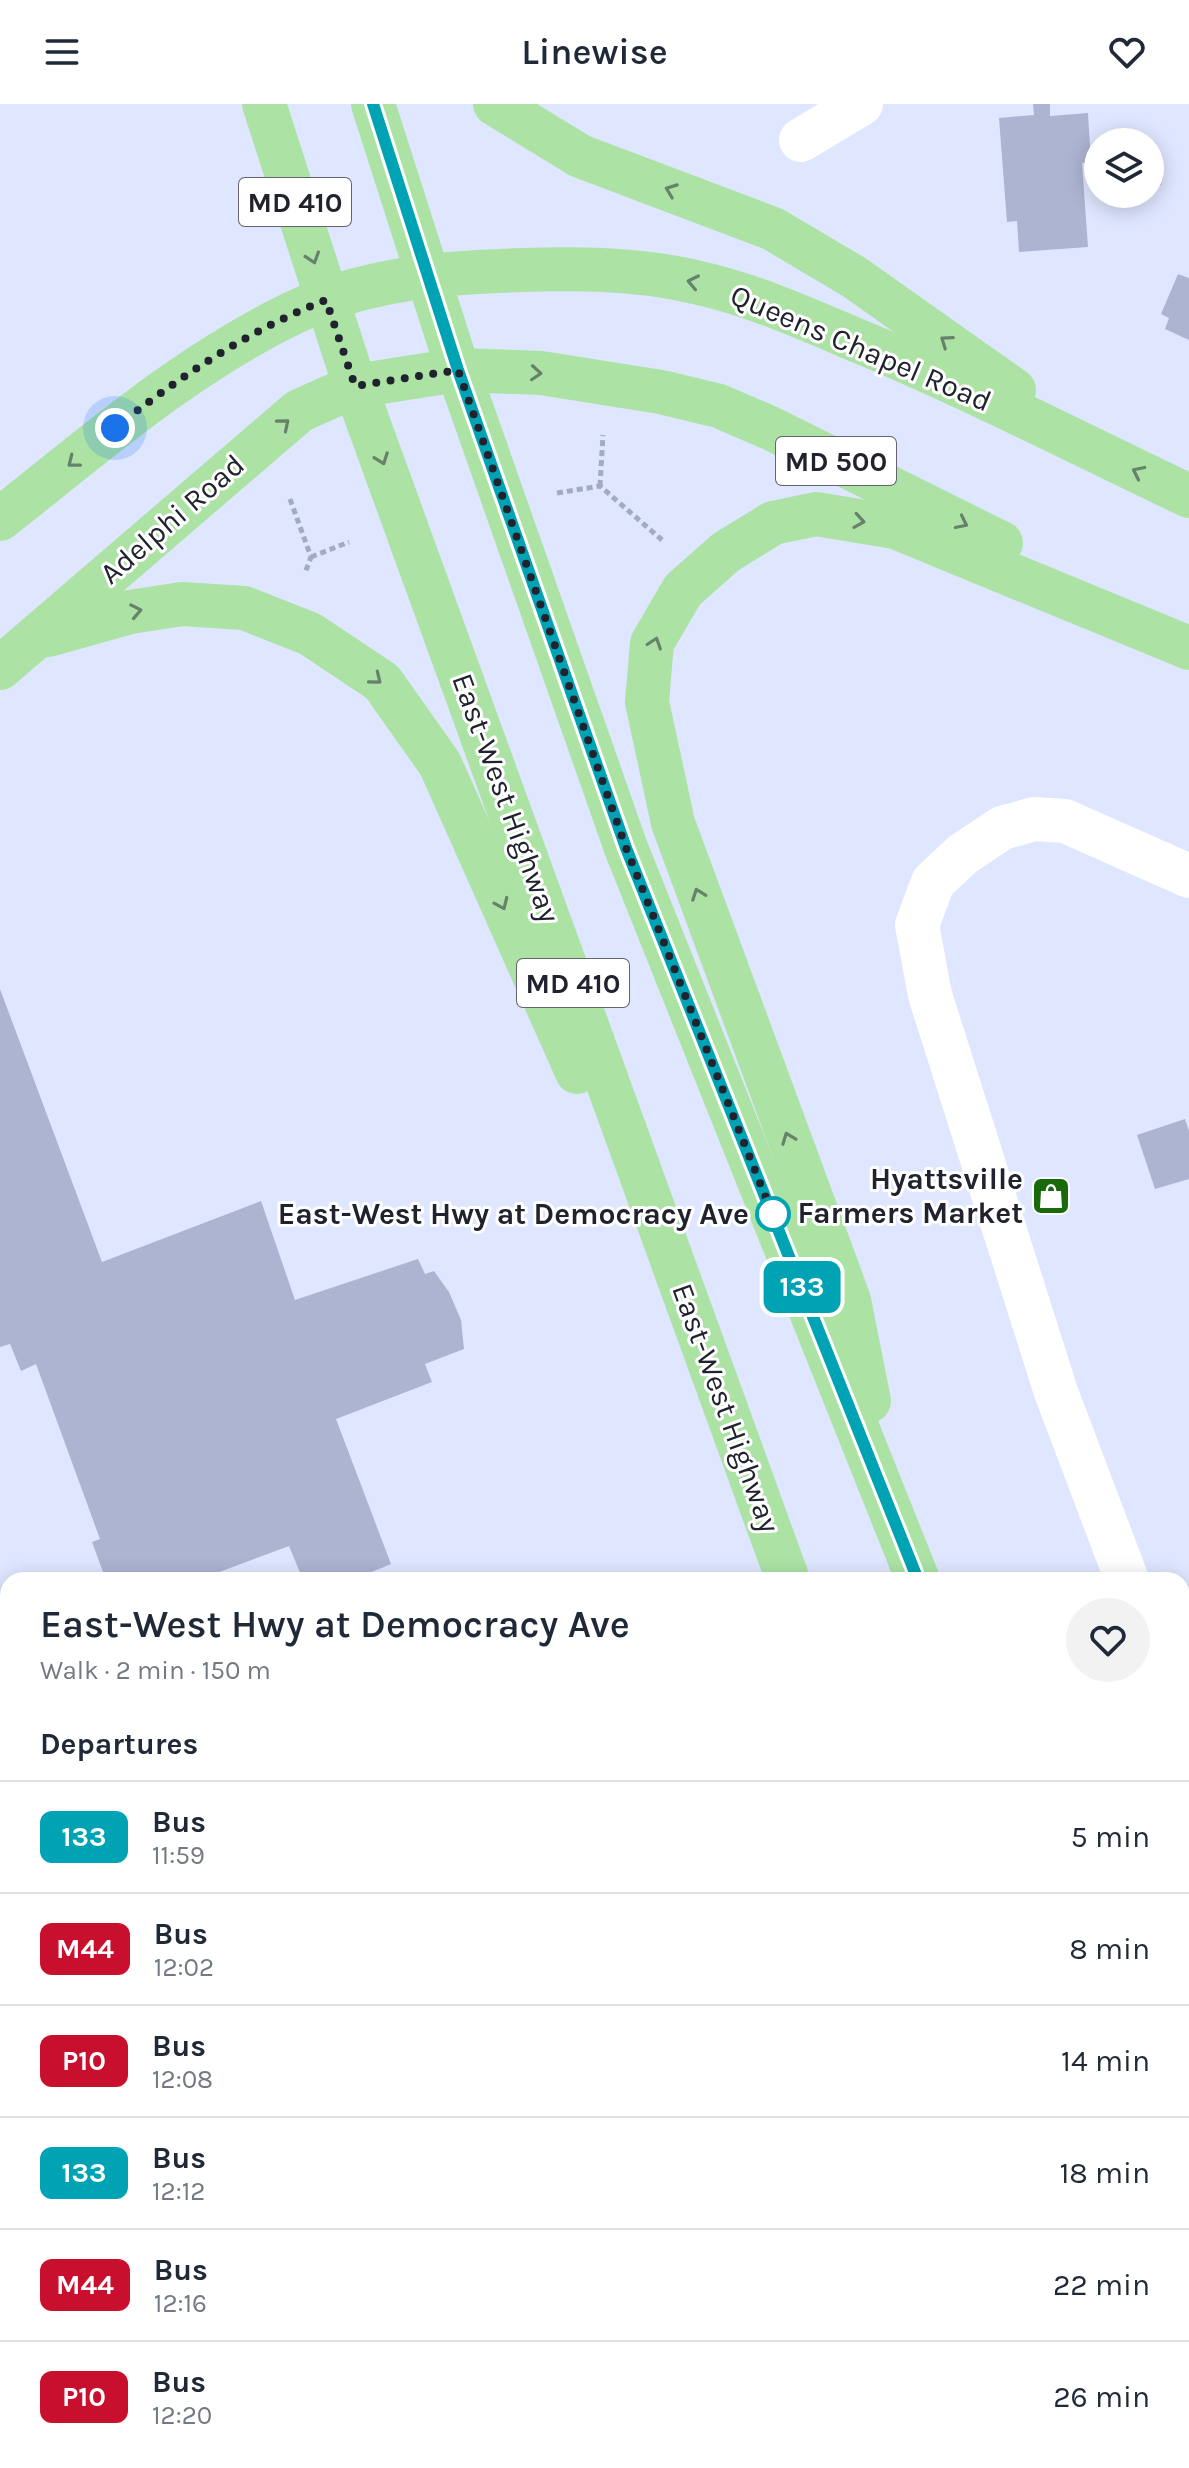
<!DOCTYPE html>
<meta charset="utf-8">
<style>
:root{--surface:#fff;--page:#f2f2f3;--text:#1f2937;--muted:#747a83;--line:#e0e1e3}
body{margin:0;font-family:Karla,sans-serif;background:var(--page);color:var(--text);height:100vh;display:flex;flex-direction:column;font-size:30px;white-space:nowrap}
*{box-sizing:border-box;margin:0}
p{font-size:26px;color:var(--muted)}
.icon{flex:none;width:44px;height:44px;fill:none;stroke:currentColor;stroke-width:2;stroke-linecap:round;stroke-linejoin:round}
.map{position:relative;flex:1;overflow:hidden}
.drawer{position:absolute;left:0px;top:1468px;width:1190px;height:896px;display:flex;flex-direction:column;background:var(--surface);border-radius:24px 24px 0 0;box-shadow:0 4px 20px #0003}
.drawer>*{flex:none}
.badge{padding:0 16px;border-radius:12px;font-size:28px;line-height:52px}
.buttons{position:absolute;left:1084px;top:24px;display:grid;gap:16px}
.buttons a{display:grid;place-items:center;width:80px;height:80px;border-radius:50%;background:var(--surface);box-shadow:0 4px 20px #0003;font-size:40px}
.you{position:absolute;width:40px;height:40px;margin:-20px;border:6px solid #fff;border-radius:50%;background:#1a73e8;box-shadow:0 0 0 12px #1a73e833}
.map>.badge{position:absolute;translate:-50% -50%;box-shadow:0 0 0 4px #fff}
h2{padding:0 40px;font-size:30px;line-height:72px}
.round{display:grid;place-items:center;flex:none;width:84px;height:84px;border-radius:42px;background:var(--page)}
.headline{display:flex;align-items:center;justify-content:space-between;height:136px;padding:0 40px}
h1{font-size:38px;font-weight:600;line-height:60px}
ul{padding:0;list-style:none}
li{display:flex;align-items:center;gap:24px;height:112px;padding:0 40px;border-top:2px solid var(--line)}
li div{flex:1}
li b{display:block;font-size:30px}
li em{font-style:normal}
li .badge{min-width:88px;font-weight:700;text-align:center}
header{display:flex;justify-content:space-between;align-items:center;height:104px;padding:0 40px;background:var(--surface);font-size:36px;font-weight:600}
.map>svg:first-child{display:block}
</style>
<header><svg class="icon" aria-label="menu" viewBox="0 0 24 24"><path d="M4 6h16M4 12h16M4 18h16"/></svg>Linewise<svg class="icon" aria-label="heart" viewBox="0 0 24 24"><path d="M12 20l-8-8c-3-5 5-10 8-4 3-6 11-1 8 4z"/></svg></header>
<div class="map">
<svg width="1189" height="2364" viewBox="0 0 1189 2364">
<rect width="100%" height="100%" fill="#dfe6ff"/>
<polygon fill="#ced6f4" points="8,2004 8,2356 1014,2356 1017,2364 0,2364 0,2021"/>
<g fill="#acb4d2">
<polygon points="1033,0 1050,0 1050,12 1088,9 1091,58 1082,59 1088,143 1019,148 1017,117 1007,118 999,14 1034,11"/>
<polygon points="1150,61 1162,80 1150,88"/>
<polygon points="1178,170 1189,174 1189,236 1165,225 1169,214 1161,210"/>
<polygon points="0,885 102,1158 261,1097 295,1196 418,1155 425,1170 434,1167 449,1188 461,1216 464,1245 425,1260 432,1278 336,1315 391,1460 352,1476 303,1476 289,1442 198,1476 106,1476 92,1438 100,1435 36,1260 21,1267 10,1240 0,1243"/>
<polygon points="1185,1015 1189,1027 1189,1075 1155,1085 1137,1031"/>
<polygon points="8,2349 8,2356 75,2356 78,2364 0,2364 0,2352"/>
<polygon points="267,2356 969,2356 972,2364 270,2364"/>
</g>
<g fill="none" stroke-linecap="round" stroke-linejoin="round">
<g stroke="#a4aabf" stroke-width="5" stroke-dasharray="6 4" stroke-linecap="butt">
<polyline points="600,382 603,331"/>
<polyline points="557,389 600,382 662,436"/>
<polyline points="290,395 311,453 305,469"/>
<polyline points="311,453 349,438"/>
</g>
<g stroke="#fff" stroke-width="44">
<polyline points="801,36 861,0"/>
<polyline points="1127,1476 1056,1288 930,891 917,821 933,778 963,750 1002,724 1034,715 1065,717 1189,772"/>
<polyline points="1182,1510 1189,1510"/>
<polyline points="1182,1625 1189,1644"/>
<polyline points="1182,1685 1189,1682"/>
<polyline points="0,2154 8,2146"/>
<polyline points="229,2356 232,2364"/>
</g>
<g stroke="#ace3a5" stroke-width="44">
<polyline points="264,0 355,282 788,1476"/>
<polyline points="373,0 458,266 626,744 918,1476"/>
<polyline points="495,0 580,52 773,125 854,173 1014,286"/>
<path d="M 0,415 C 94,341 186,260 295,208 C 358,178 431,169 499,167 C 564,164 632,163 695,178 C 751,190 804,214 856,236 C 969,283 1078,339 1189,392"/>
<polyline points="48,531 130,508 182,500 244,504 310,530 382,578 440,660 577,968"/>
<polyline points="0,564 299,307 355,282 458,266 541,269 661,288 719,302 770,324 1001,439"/>
<polyline points="869,1297 849,1196 673,719 647,598 652,539 683,486 726,448 773,419 816,410 895,423 1189,544"/>
<polyline points="1182,2175 1189,2193"/>
<polyline points="1117,2356 1120,2364"/>
</g>
</g>
<defs><path id="oneway-chevron" d="M-2-3.5L2.5 0L-2 3.5" fill="none" stroke-width="1.6" stroke-linecap="round" stroke-linejoin="round" transform="scale(2)"/></defs>
<g stroke="#66826a">
<use href="#oneway-chevron" transform="translate(671 86) rotate(-159)"/>
<use href="#oneway-chevron" transform="translate(313 154) rotate(72)"/>
<use href="#oneway-chevron" transform="translate(693 178) rotate(-168)"/>
<use href="#oneway-chevron" transform="translate(946 237) rotate(-145)"/>
<use href="#oneway-chevron" transform="translate(536 269) rotate(4)"/>
<use href="#oneway-chevron" transform="translate(284 320) rotate(-40)"/>
<use href="#oneway-chevron" transform="translate(382 355) rotate(70)"/>
<use href="#oneway-chevron" transform="translate(73 358) rotate(142)"/>
<use href="#oneway-chevron" transform="translate(1138 368) rotate(-154)"/>
<use href="#oneway-chevron" transform="translate(859 417) rotate(9)"/>
<use href="#oneway-chevron" transform="translate(962 419) rotate(26)"/>
<use href="#oneway-chevron" transform="translate(136 507) rotate(-11)"/>
<use href="#oneway-chevron" transform="translate(655 539) rotate(-71)"/>
<use href="#oneway-chevron" transform="translate(376 575) rotate(39)"/>
<use href="#oneway-chevron" transform="translate(698 790) rotate(-110)"/>
<use href="#oneway-chevron" transform="translate(502 800) rotate(66)"/>
<use href="#oneway-chevron" transform="translate(788 1034) rotate(-111)"/>
</g>
<g fill="none" stroke-linecap="round" stroke-linejoin="round">
<g stroke="#fff" stroke-width="18">
<polyline id="line" points="373,0 458,266 626,744 918,1476"/>
</g>
<use href="#line" stroke="#00a3b4" stroke-width="12"/>
<path stroke="#20222e" stroke-width="8" stroke-dasharray="0 14.4" d="M 115,324 C 179,273 249,226 326,196 L 355,282 L 458,266 L 626,744 L 774,1114 L 773,1110"/>
</g>
<defs>
<g id="shop-square" transform="scale(2)"><rect x="-9" y="-9" width="18" height="18" rx="4" fill="#186a0d" stroke="#fff"/><path d="M-5-2.5h2.3a2.7 3.5 0 0 1 5.4 0H5L5.5 6h-11ZM-1.5-2.5h3a1.5 2.3 0 0 0-3 0Z" fill="#fff"/></g>
</defs>
<g fill-rule="evenodd">
<use href="#shop-square" x="1051" y="1092"/>
</g>
<circle fill="#fff" stroke="#00a3b4" stroke-width="4" cx="773" cy="1110" r="16"/>
<g text-anchor="middle" dominant-baseline="central" stroke-width="6" stroke-linejoin="round" paint-order="stroke">
<g fill="#fff" stroke="#63646d" stroke-width="2">
<rect x="239" y="74" width="112" height="48" rx="6"/>
<rect x="776" y="333" width="120" height="48" rx="6"/>
<rect x="517" y="855" width="112" height="48" rx="6"/>
</g>
<g font-size="28" font-weight="bold" fill="#20222e">
<text x="295" y="98">MD 410</text>
<text x="836" y="357">MD 500</text>
<text x="573" y="879">MD 410</text>
</g>
<g font-size="30" fill="#20222e" stroke="#fff">
<text transform="translate(861 244) rotate(23)">Queens Chapel Road</text>
<text transform="translate(172 415) rotate(-41)">Adelphi Road</text>
<text transform="translate(506 694) rotate(70)">East-West Highway</text>
<text transform="translate(726 1304) rotate(70)">East-West Highway</text>
</g>
<g font-size="30" font-weight="bold" fill="#20222e" stroke="#fff" text-anchor="end">
<text x="1023" y="1075">Hyattsville<tspan x="1023" dy="34">Farmers Market</tspan></text>
</g>
<g font-size="30" font-weight="bold" fill="#20222e" stroke="#fff" text-anchor="end">
<text x="749" y="1110">East-West Hwy at Democracy Ave</text>
</g>
</g>
</svg>
<div class="buttons">
<a><svg class="icon" aria-label="layers" viewBox="0 0 24 24"><path d="M12 4l9 5-9 5-9-5zM3 14l9 5 9-5"/></svg></a>
</div>
<div class="you" style="left:115px;top:324px"></div>
<b class="badge" style="left:802px;top:1183px;background:#00a3b4;color:#fff">133</b>
<section class="drawer">
<div class="headline"><div><h1>East-West Hwy at Democracy Ave</h1><p>Walk · 2 min · 150 m</p></div><a class="round"><svg class="icon" aria-label="heart" viewBox="0 0 24 24"><path d="M12 20l-8-8c-3-5 5-10 8-4 3-6 11-1 8 4z"/></svg></a></div>
<h2>Departures</h2>
<ul>
<li><span class="badge" style="background:#00a3b4;color:#fff">133</span><div><b>Bus</b><p>11:59</p></div><em>5 min</em></li>
<li><span class="badge" style="background:#c8102e;color:#fff">M44</span><div><b>Bus</b><p>12:02</p></div><em>8 min</em></li>
<li><span class="badge" style="background:#c8102e;color:#fff">P10</span><div><b>Bus</b><p>12:08</p></div><em>14 min</em></li>
<li><span class="badge" style="background:#00a3b4;color:#fff">133</span><div><b>Bus</b><p>12:12</p></div><em>18 min</em></li>
<li><span class="badge" style="background:#c8102e;color:#fff">M44</span><div><b>Bus</b><p>12:16</p></div><em>22 min</em></li>
<li><span class="badge" style="background:#c8102e;color:#fff">P10</span><div><b>Bus</b><p>12:20</p></div><em>26 min</em></li>
</ul>
</section>
</div>
